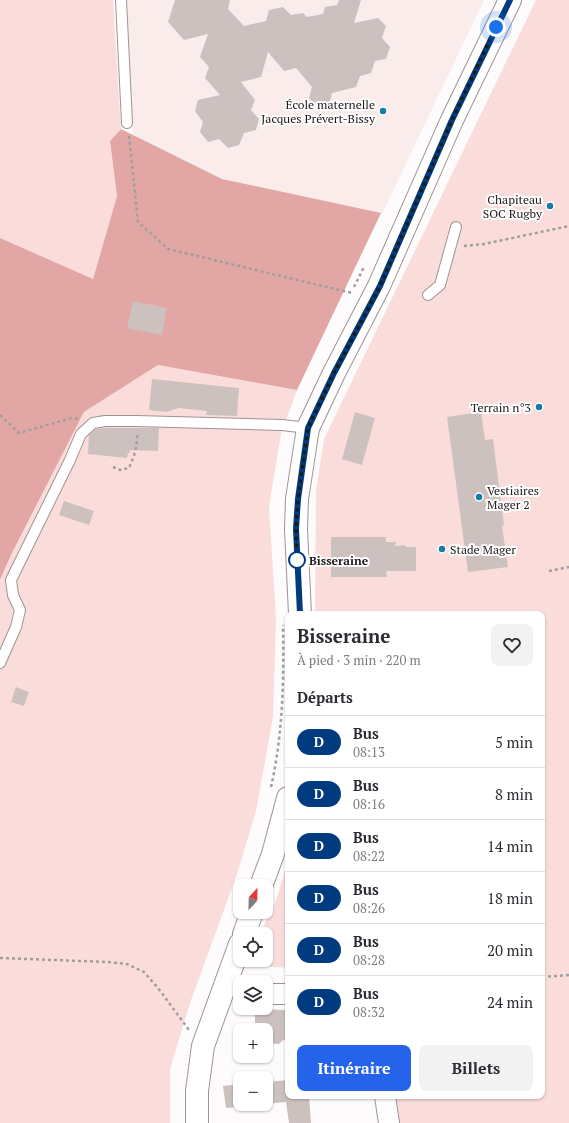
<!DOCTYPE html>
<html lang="fr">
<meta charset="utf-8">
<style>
:root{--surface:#fff;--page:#f2f2f3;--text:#2b2b33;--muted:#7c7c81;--line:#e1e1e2;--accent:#2563eb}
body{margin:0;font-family:"PT Serif",serif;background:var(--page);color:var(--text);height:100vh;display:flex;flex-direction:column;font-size:15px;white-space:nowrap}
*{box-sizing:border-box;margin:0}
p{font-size:13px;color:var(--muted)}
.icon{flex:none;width:22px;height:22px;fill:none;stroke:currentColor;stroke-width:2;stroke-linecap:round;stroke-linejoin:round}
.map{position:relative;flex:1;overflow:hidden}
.side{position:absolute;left:285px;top:611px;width:260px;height:488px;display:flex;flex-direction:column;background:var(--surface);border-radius:8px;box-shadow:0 1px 3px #0004}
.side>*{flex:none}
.badge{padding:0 8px;border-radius:13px;font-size:14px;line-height:26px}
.needle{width:26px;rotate:22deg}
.buttons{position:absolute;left:233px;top:879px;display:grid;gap:8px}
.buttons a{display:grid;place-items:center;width:40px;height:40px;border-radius:8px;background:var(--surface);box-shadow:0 1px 3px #0004;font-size:20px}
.you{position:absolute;width:20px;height:20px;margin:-10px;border:3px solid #fff;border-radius:50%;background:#1a73e8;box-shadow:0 0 0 6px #1a73e833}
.map>.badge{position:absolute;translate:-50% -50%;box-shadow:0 0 0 2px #fff}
h2{padding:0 12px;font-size:15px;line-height:36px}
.round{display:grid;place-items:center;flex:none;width:42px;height:42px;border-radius:8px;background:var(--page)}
.summary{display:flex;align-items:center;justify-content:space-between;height:68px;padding:0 12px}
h1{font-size:19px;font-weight:800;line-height:30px}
.button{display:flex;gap:8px;margin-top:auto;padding:8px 12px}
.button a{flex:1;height:46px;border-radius:8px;background:var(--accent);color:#fff;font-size:16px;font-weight:800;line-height:46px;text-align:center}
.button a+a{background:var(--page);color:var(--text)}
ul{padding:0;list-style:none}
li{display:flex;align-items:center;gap:12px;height:52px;padding:0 12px;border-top:1px solid var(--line)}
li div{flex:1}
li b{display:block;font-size:15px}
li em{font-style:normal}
li .badge{min-width:44px;font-weight:700;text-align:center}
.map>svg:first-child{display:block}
</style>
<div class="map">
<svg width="569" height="1123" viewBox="0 0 569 1123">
<rect width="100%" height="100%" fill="#fdfbfb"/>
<polygon fill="#f9eceb" points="127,0 484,0 382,214 222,179 133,135"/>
<g fill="#fadddb">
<polygon points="0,0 113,0 121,129 110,141 117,196 93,279 0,238"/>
<polygon points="536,0 569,0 569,1123 395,1123 393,1096 542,1096 542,614 315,614 316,491 324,439"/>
<polygon points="158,365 297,390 281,434 269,507 276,619 273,717 256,811 237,874 190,1003 170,1069 170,1123 0,1123 0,580 11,555 84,412"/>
<polygon points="288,861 288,968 246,965 248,960 266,960 266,934 260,934 276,900"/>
</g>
<polygon fill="#e2a7a4" points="121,129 222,179 381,213 297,390 158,365 84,412 11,555 0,580 0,238 93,279 117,196 110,141"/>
<g fill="#cdc1c0">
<polygon points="175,0 230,0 228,9 244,26 266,21 269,10 283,7 291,15 303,13 307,17 323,14 325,7 337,5 339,0 361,0 354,23 378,18 386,26 382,38 390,47 386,59 375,61 371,73 360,76 356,87 332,93 329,105 317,108 309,98 312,87 296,68 284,71 268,52 261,77 241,82 255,100 251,110 259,119 256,130 244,133 239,145 228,148 219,139 208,142 200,132 203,122 195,111 198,100 220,95 205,78 209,67 200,57 208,34 184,40 168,22"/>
<polygon points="133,301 167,308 162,335 127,328"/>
<polygon points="152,379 239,388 237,416 206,415 207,411 179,408 166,412 149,410"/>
<polygon points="355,412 375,418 362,465 342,459"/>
<polygon points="481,412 485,440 493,439 504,525 502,526 508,567 468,572 447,417"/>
<polygon points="106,428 159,428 158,451 130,450 129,454 128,453 127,458 88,454 89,435 96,429"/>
<polygon points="64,501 94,511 89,525 59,515"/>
<polygon points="331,537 386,537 386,542 396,542 395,546 405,545 406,547 416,547 416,571 386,571 387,577 331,577"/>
<polygon points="16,687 29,692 24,706 11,702"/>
<polygon points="255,1009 287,1010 287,1027 288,1027 288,1040 283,1040 279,1044 266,1043 266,1030 255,1030"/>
<polygon points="288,1080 288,1096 309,1096 311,1123 289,1123 286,1102 266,1104 266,1082"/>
<polygon points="240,1084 240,1107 226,1108 223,1086"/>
</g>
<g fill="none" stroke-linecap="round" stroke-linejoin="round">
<g stroke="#9f9392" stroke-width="12">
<g id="service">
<polyline points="121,0 127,123"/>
<polyline points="428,295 440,285 456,227"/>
<polyline points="0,663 16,627 20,610 13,595 11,580 69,462 81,434 93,423 105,421 136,421 282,425 308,428"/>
</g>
</g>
<g stroke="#9f9392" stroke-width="22">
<g id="minor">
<polyline points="272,994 288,994"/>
<polyline points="385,1096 389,1123"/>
</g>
</g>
<g stroke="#9f9392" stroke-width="24">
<g id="secondary">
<polyline points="300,614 296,529 297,499 308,428 334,373 379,286 452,120 510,0"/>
<polyline points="261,886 273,854 288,798"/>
<polyline points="244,934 252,912"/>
<polyline points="197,1123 197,1091 203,1046 240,944"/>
</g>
</g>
<g stroke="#a19e9e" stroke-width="2.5" stroke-dasharray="3 3" stroke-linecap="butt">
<polyline points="129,136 138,222 168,249 352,293"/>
<polyline points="464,246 484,244 569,226"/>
<polyline points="354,287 364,267"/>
<polyline points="0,415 19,433 72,418 78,419"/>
<path d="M 113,467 L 120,470 L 129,468 C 134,457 138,445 137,433"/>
<polyline points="549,571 569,567"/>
<path d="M 271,787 C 283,734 284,679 283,625"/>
<polyline points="0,958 108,962 127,964 144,972 158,988 189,1030"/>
<polyline points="542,977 569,975"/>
</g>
<use href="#service" stroke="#fff" stroke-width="10"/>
<use href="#minor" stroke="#fff" stroke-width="20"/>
<use href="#secondary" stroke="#fff" stroke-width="22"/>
</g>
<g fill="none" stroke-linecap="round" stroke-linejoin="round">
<g stroke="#fff" stroke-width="9">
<polyline id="line" points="300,614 296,529 298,499 308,428 334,373 380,286 452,120 510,0"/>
</g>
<use href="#line" stroke="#003b80" stroke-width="6"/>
<polyline stroke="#1e1919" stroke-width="4" stroke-dasharray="0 7.2" points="297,560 296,529 298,499 308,428 334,373 380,286 452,120 496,27"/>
</g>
<g fill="#167da7" stroke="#fff" stroke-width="1.5">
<circle cx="383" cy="111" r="4"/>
<circle cx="550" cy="206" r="4"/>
<circle cx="539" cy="407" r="4"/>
<circle cx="479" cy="497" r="4"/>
<circle cx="442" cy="549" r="4"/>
</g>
<circle fill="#fff" stroke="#003b80" stroke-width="2" cx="297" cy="560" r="8"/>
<g text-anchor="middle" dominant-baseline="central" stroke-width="4" stroke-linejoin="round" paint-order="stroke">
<g font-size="12" fill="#1e1919" stroke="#fff" text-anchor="end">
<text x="375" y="104">École maternelle<tspan x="375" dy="14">Jacques Prévert-Bissy</tspan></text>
<text x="542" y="199">Chapiteau<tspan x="542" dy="14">SOC Rugby</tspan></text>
<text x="531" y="407">Terrain n°3</text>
<text x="487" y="490" text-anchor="start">Vestiaires<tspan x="487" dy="14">Mager 2</tspan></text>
<text x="450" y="549" text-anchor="start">Stade Mager</text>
</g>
<g font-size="12" font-weight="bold" fill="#1e1919" stroke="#fff" text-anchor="start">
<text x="309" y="560">Bisseraine</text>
</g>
</g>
</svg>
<div class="buttons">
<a><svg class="needle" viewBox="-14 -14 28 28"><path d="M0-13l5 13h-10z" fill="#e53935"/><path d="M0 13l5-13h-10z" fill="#7c7c81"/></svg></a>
<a><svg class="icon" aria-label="locate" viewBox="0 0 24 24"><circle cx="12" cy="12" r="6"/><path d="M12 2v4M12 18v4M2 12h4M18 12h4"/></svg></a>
<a><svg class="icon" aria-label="layers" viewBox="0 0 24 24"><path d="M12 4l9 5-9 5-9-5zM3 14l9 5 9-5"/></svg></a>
<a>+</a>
<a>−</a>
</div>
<div class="you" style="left:496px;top:27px"></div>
<section class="side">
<div class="summary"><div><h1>Bisseraine</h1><p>À pied · 3 min · 220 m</p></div><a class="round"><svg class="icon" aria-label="heart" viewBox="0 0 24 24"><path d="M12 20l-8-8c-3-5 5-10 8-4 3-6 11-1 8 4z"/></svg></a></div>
<h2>Départs</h2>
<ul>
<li><span class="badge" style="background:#003b80;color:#fff">D</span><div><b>Bus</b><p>08:13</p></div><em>5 min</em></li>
<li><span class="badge" style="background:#003b80;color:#fff">D</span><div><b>Bus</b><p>08:16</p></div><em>8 min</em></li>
<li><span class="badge" style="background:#003b80;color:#fff">D</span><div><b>Bus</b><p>08:22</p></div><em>14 min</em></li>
<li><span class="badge" style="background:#003b80;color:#fff">D</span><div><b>Bus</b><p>08:26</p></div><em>18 min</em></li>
<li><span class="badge" style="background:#003b80;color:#fff">D</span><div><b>Bus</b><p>08:28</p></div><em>20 min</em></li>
<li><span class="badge" style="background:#003b80;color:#fff">D</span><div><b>Bus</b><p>08:32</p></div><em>24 min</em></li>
</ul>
<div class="button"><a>Itinéraire</a><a>Billets</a></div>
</section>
</div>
